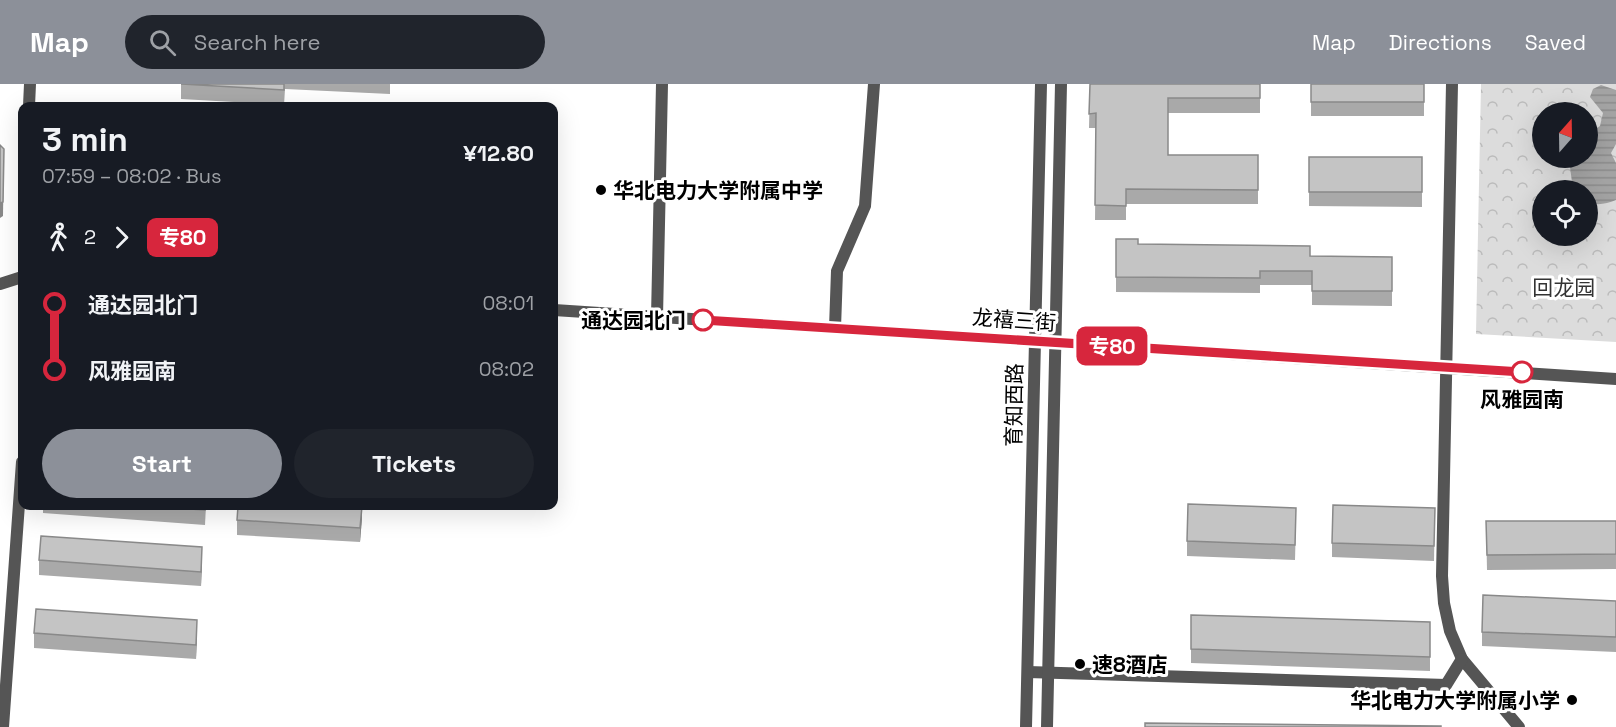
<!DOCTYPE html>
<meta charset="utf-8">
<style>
:root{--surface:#171b24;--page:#20242c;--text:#f1f3f6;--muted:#9ea1a6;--accent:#8c9099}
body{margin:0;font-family:"Space Grotesk","Noto Sans SC",sans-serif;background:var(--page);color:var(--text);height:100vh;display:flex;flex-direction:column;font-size:22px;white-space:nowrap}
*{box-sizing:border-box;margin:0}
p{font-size:20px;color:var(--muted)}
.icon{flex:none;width:33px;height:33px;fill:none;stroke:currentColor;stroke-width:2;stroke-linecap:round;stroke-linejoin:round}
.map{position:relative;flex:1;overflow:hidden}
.details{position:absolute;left:18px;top:18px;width:540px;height:408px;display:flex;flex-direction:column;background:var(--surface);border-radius:12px;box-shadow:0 6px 24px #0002}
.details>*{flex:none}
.badge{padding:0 12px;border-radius:9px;font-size:21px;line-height:39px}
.needle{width:39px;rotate:20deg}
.tools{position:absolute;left:1532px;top:18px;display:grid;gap:12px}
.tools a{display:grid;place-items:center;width:66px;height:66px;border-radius:50%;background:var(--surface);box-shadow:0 6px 24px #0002;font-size:30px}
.map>.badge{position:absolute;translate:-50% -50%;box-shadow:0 0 0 3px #fff}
.legs{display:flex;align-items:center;gap:9px;height:66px;padding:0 24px;font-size:20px}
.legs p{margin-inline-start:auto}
.overview{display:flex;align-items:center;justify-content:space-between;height:102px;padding:0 24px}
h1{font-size:33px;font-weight:600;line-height:45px}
.primary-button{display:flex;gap:12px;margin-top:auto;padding:12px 24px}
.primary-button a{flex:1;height:69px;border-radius:36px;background:var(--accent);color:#fff;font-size:24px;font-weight:600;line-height:69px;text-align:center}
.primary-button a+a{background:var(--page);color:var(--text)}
ul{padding:0 24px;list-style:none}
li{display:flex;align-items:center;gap:21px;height:66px;font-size:22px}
li i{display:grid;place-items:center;width:9px;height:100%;margin:0 8px;background:currentColor}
li i::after{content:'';width:15px;height:15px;margin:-8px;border:4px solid;border-radius:50%;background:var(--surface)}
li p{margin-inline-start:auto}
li:first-child i{background:linear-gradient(#0000 50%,currentColor 0)}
li:last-child i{background:linear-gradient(currentColor 50%,#0000 0)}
header{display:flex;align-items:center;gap:36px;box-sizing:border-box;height:84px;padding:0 30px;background:var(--accent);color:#fff}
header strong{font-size:28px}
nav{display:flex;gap:33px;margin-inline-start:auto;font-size:21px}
.search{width:420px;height:54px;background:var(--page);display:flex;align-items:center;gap:15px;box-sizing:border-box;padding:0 21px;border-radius:33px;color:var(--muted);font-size:22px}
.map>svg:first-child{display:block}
</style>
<header>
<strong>Map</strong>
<div class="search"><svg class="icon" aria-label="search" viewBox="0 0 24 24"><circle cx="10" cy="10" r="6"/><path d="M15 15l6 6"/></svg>Search here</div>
<nav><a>Map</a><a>Directions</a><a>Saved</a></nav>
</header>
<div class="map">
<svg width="1616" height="643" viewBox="0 0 1616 643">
<defs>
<pattern id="forest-crowns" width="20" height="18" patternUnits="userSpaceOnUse" patternTransform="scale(1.5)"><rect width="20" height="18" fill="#dcdcdc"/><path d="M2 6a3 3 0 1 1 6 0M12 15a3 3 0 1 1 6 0" fill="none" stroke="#bbb"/></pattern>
<pattern id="water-rules" width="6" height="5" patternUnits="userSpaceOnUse" patternTransform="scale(1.5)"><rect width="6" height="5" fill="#a3a3a3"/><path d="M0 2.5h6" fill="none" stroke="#8b8b8b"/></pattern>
</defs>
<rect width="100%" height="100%" fill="#fff"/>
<path fill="url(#forest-crowns)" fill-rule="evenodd" d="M 1481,0 L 1616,0 L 1616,258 L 1476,250 ZM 1542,28 L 1587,28 L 1587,74 L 1542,74 ZM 1542,106 L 1587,106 L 1587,152 L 1542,152 Z"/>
<path fill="url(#water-rules)" d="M 1601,1 L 1616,6 L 1616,60 L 1611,69 L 1616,79 L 1616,116 C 1606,120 1597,122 1587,118 L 1587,106 L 1577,106 L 1572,98 L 1569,76 L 1570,74 L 1587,74 L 1587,51 L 1600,42 L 1603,29 L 1590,13 L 1593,5 Z"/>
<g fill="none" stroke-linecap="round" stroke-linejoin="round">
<g stroke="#555" stroke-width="12">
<polyline points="1452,0 1442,492 1444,519 1450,547 1462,575 1519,643"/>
<polyline points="657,233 662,0"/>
<polyline points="835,244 837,187 865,122 874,0"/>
<polyline points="1028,588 1446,601 1462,575"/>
</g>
<g stroke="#555" stroke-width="12">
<polyline points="29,22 30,0"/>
<polyline points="0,200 22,193"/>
<polyline points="554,226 1616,295"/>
<polyline points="3,643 22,378"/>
<polyline points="1026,643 1041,0"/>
<polyline points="1047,643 1061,0"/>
</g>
</g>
<g fill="#a9a9a9">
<polygon points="181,0 390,0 390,10 285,5 284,21 181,15"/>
<polygon points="1090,0 1260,0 1260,29 1168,29 1168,71 1258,71 1258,120 1126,120 1126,136 1095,136 1096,44 1089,44"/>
<rect x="1311" y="0" width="113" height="32"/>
<polygon points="1309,73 1422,73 1422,123 1309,122"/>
<polygon points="1116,155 1138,160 1310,172 1392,173 1392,222 1312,221 1312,201 1260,201 1260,209 1116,208"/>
<polygon points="43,422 206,422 205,441 43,429"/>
<polygon points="1435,424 1434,477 1332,473 1332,459"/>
<polygon points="362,434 360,458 237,451 237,436"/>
<polygon points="1486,437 1616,437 1616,485 1487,486"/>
<polygon points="1296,438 1295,476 1187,472 1187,457"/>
<polygon points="39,476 202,478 201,502 39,491"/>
<polygon points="1616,517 1616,568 1482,562 1482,548"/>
<polygon points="1191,531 1430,538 1430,587 1191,579"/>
<polygon points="34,549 197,551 196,575 34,564"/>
</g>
<g fill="#898989">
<polygon points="4,65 3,132 0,134 0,119"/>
<polygon points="362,422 362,434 360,458 360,444"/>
<polygon points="202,463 202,478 201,502 201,488"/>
<polygon points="197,536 197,551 196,575 196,561"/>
</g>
<g fill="#c4c4c4" stroke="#898989" stroke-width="1.5">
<polygon points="181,0 284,0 284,6"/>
<polygon points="1090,0 1260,0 1260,14 1168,14 1168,71 1258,71 1258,106 1126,105 1126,122 1095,121 1096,29 1089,30"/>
<rect x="1311" y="0" width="113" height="18"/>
<polygon points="0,61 4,65 3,118 0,119"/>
<rect x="1309" y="73" width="113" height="35"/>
<polygon points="1116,155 1138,155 1138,160 1310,162 1310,172 1392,173 1392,207 1312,207 1312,187 1260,187 1260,194 1116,193"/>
<polygon points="1188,420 1296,424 1295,461 1187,457"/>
<polygon points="1333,421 1435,424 1434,462 1332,459"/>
<polygon points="140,422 205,422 205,426"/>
<polygon points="238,422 362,422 360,444 237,436"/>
<polygon points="1486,437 1616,437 1616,470 1487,471"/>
<polygon points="41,452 202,463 201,488 39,476"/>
<polygon points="1483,511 1616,517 1616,553 1482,548"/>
<polygon points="36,525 197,536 196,561 34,549"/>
<polygon points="1191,531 1430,538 1430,573 1191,565"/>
<polygon points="1145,639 1441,642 1441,643 1145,643"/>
</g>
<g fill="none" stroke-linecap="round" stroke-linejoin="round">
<g stroke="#fff" stroke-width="14">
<polyline id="line-1" points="703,236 1522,288"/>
</g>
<use href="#line-1" stroke="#d7263d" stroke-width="9"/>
</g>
<g fill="#000" stroke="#fff" stroke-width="2">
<circle cx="601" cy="106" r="6"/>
<circle cx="1080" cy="580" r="6"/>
<circle cx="1572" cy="616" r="6"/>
</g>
<g fill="#fff" stroke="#d7263d" stroke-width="3">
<circle cx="703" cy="236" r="10"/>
<circle cx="1522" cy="288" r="10"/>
</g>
<g text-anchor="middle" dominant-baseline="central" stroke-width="6" stroke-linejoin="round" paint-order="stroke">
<g font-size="21" font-weight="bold" fill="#000" stroke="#fff" text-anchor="start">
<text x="613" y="106">华北电力大学附属中学</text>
<text x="1092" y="580">速8酒店</text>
<text x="1560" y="616" text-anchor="end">华北电力大学附属小学</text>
</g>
<g font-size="21" fill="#333" stroke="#fff">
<text x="1564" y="203">回龙园</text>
</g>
<g font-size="21" font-weight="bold" fill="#000" stroke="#fff" text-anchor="end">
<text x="686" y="236">通达园北门</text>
<text x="1522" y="315" text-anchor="middle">风雅园南</text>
</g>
<g font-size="21" fill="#000" stroke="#fff">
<text transform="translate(1014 236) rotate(4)">龙禧三街</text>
<text transform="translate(1014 321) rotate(-89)">育知西路</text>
</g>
</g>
</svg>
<div class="tools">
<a><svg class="needle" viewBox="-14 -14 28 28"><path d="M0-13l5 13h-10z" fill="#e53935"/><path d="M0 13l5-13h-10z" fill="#9ea1a6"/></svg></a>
<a><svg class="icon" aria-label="locate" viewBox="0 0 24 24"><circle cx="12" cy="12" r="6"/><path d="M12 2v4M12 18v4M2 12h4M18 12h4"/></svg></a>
</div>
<b class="badge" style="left:1112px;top:262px;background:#d7263d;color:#fff">专80</b>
<section class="details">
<div class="overview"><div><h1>3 min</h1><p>07:59 – 08:02 · Bus</p></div><b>¥12.80</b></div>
<div class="legs"><svg class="icon" aria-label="walk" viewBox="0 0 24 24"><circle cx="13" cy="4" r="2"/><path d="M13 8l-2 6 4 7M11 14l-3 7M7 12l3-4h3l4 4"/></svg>2<svg class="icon" aria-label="forward" viewBox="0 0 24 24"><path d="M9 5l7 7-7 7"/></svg><b class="badge" style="background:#d7263d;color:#fff">专80</b></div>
<ul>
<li><i style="color:#d7263d"></i><b>通达园北门</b><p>08:01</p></li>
<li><i style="color:#d7263d"></i><b>风雅园南</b><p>08:02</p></li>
</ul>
<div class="primary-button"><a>Start</a><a>Tickets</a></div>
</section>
</div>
